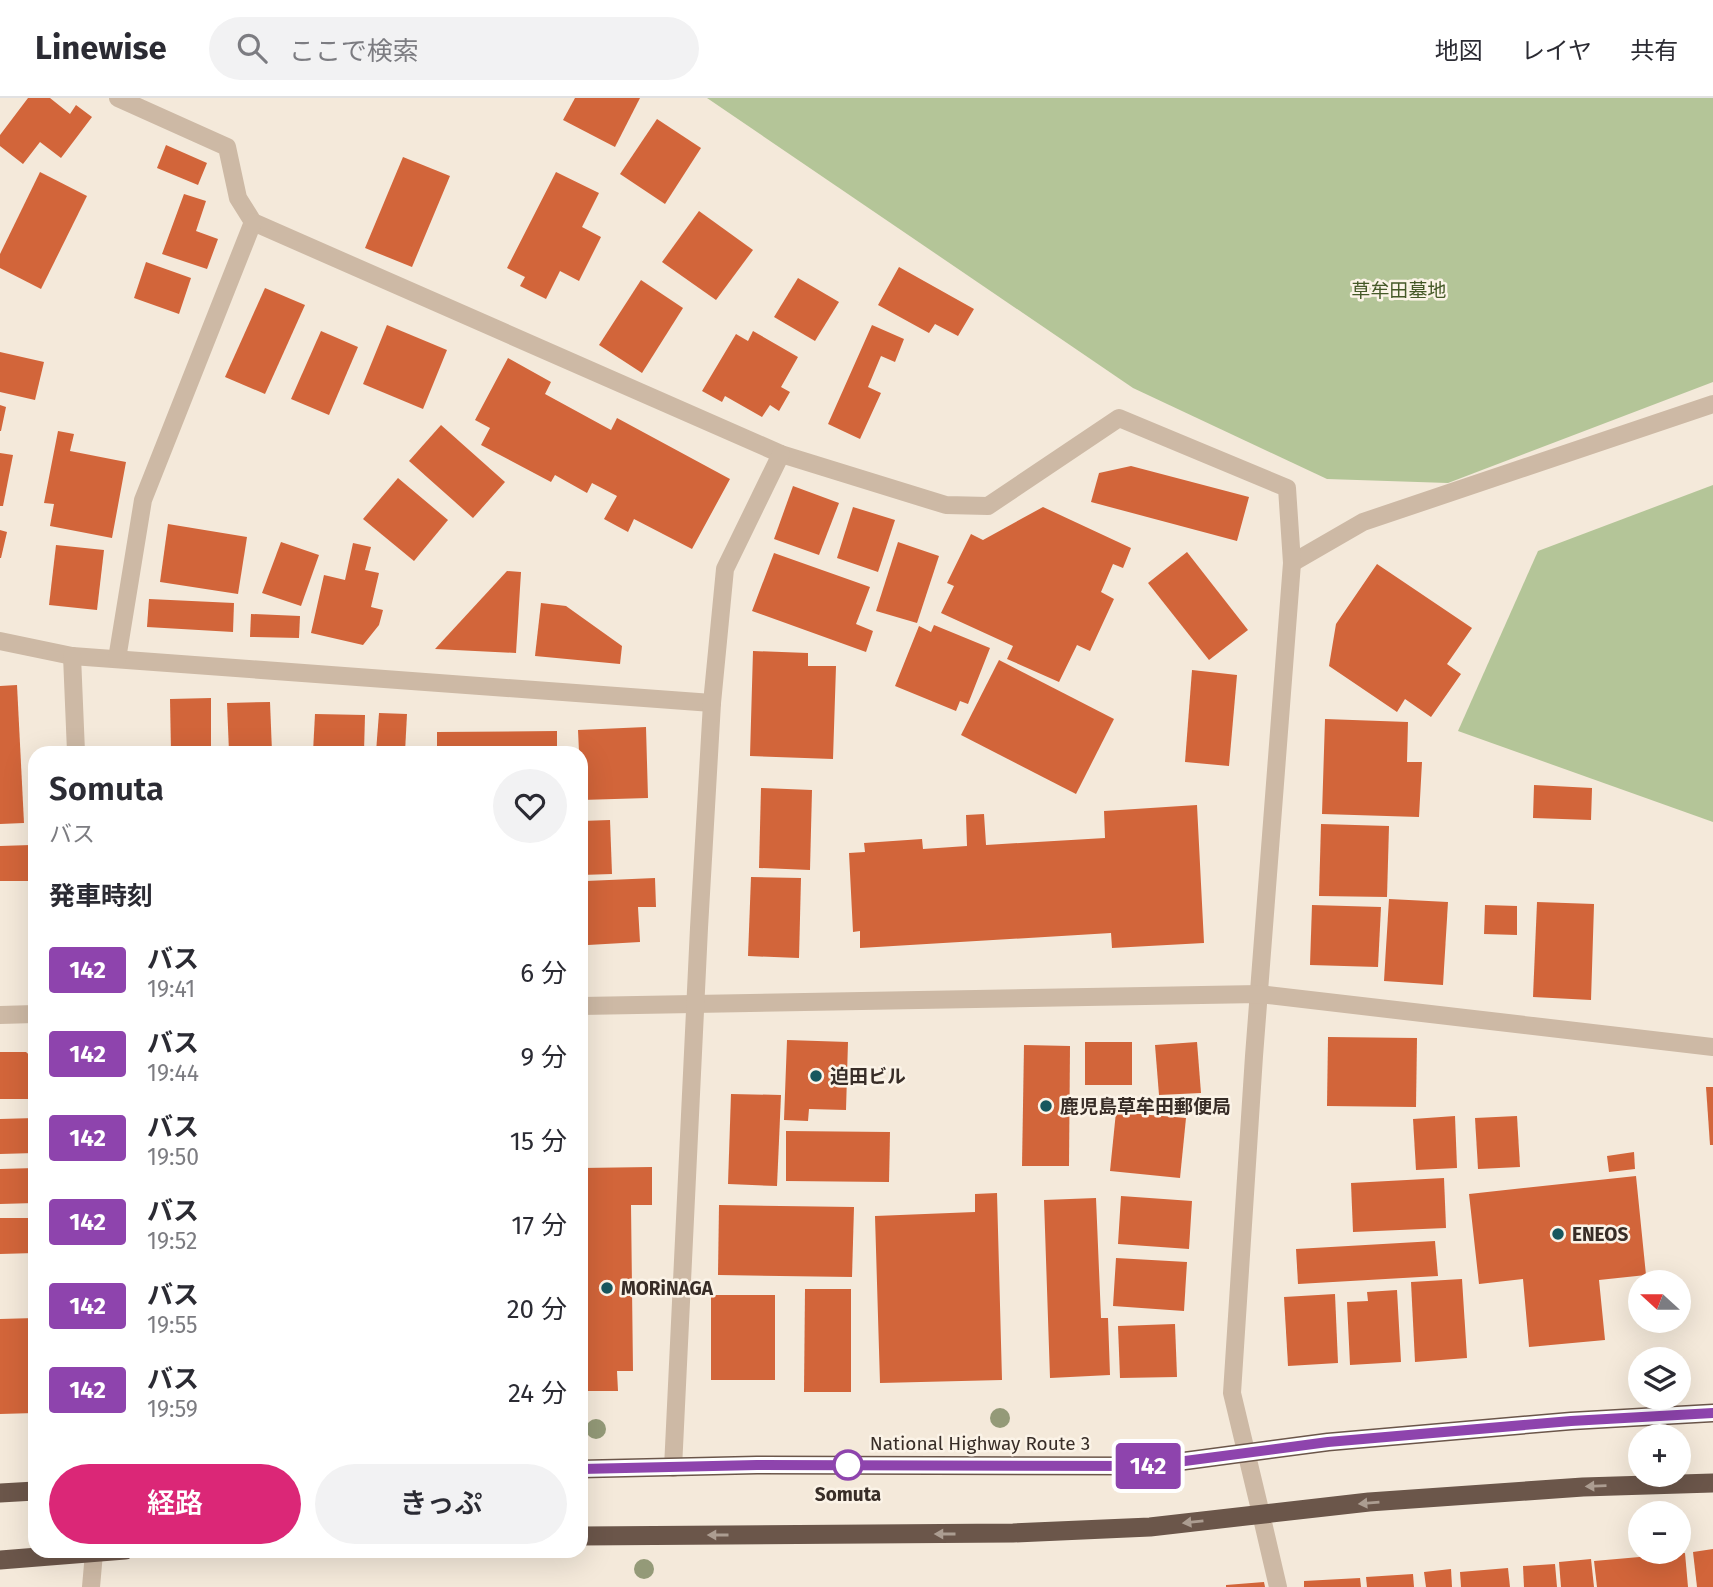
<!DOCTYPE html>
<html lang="ja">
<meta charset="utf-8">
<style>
:root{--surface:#fff;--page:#f2f2f3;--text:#2b2b33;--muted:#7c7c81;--line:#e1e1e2;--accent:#db2777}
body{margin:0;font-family:"Fira Sans","Noto Sans JP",sans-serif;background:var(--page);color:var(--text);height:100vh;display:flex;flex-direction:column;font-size:26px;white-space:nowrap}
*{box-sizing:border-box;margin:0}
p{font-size:23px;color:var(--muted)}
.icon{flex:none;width:38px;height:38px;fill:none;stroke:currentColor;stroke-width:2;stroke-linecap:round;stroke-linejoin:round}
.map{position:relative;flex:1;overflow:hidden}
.drawer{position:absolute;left:28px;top:648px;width:560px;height:812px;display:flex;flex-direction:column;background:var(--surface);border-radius:21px;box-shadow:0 7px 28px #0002}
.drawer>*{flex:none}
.badge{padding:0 14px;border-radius:5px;font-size:24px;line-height:46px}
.needle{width:46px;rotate:291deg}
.controls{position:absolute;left:1628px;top:1172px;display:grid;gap:14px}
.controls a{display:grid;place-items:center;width:63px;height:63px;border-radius:50%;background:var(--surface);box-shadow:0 7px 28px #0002;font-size:35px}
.map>.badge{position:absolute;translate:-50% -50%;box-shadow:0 0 0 4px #fff}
h2{padding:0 21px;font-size:26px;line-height:63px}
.round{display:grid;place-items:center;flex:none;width:74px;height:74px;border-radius:37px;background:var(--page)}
.headline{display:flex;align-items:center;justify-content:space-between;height:119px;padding:0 21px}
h1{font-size:33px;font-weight:600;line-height:52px}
.cta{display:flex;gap:14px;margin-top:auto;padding:14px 21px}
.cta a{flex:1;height:80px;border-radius:42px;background:var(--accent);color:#fff;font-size:28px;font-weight:600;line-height:80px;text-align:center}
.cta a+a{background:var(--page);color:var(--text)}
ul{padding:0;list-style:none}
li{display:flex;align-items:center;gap:21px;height:84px;padding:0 21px}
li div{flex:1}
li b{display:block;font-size:26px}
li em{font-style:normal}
li .badge{min-width:77px;font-weight:700;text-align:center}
header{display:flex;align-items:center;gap:42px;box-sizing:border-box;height:98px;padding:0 35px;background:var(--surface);border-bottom:2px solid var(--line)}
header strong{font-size:33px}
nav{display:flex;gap:38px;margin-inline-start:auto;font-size:24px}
.search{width:490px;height:63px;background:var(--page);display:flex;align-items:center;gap:18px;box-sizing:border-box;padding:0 24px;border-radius:38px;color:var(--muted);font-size:26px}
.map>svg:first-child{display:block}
</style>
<header>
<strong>Linewise</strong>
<div class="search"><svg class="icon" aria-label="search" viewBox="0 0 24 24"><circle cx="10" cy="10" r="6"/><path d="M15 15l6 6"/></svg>ここで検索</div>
<nav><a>地図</a><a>レイヤ</a><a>共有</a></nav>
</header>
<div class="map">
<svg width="1713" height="1489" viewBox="0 0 1713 1489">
<rect width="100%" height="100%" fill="#f4e9da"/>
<g fill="#b4c598">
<polygon points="707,0 1713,0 1713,284 1448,385 1327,381 1133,290"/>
<polygon points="1713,387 1713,724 1458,633 1538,453"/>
</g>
<g fill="#d2653a">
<polygon points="28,0 50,0 70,16 76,7 92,19 61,60 40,44 23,66 0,48 0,37"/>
<polygon points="575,0 640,0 615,49 563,22"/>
<polygon points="657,21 701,50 665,106 620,76"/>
<polygon points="166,47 207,65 198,87 157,70"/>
<polygon points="403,59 450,78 412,169 365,150"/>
<polygon points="40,74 87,98 41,191 0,170 0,156"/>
<polygon points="556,74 599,95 582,129 601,139 579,183 560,173 546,201 520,188 525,179 507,170"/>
<polygon points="184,96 206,103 196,133 218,141 207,171 162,156"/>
<polygon points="699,113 753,152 716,202 662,164"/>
<polygon points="146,164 191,180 179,216 134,200"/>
<polygon points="899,169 974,211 958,238 935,226 929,235 878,207"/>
<polygon points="798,180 839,204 815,243 774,219"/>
<polygon points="641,182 683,210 642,275 599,247"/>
<polygon points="265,190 305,207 265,296 225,279"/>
<polygon points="387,227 447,252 423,311 363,286"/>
<polygon points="872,227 904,241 895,264 881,258 868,289 881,295 860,341 828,326"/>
<polygon points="321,233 358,249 329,317 291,301"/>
<polygon points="753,233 798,259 781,289 790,294 779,313 770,307 762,319 725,298 722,304 702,293 736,236 748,243"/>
<polygon points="0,254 44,264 35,302 0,294"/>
<polygon points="508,260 551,284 545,296 611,332 617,320 730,381 692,451 634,421 628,434 604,421 617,398 592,385 587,395 555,377 551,384 481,347 490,330 475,322"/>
<polygon points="0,307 6,309 1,333 0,333"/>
<polygon points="441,327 505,384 473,420 409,363"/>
<polygon points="58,333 74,336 70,353 126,364 112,440 50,428 54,406 44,405"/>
<polygon points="0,355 13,357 3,408 0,408"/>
<polygon points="1131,368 1249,399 1237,443 1091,404 1099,375"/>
<polygon points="398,380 448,422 414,463 363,421"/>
<polygon points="793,388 839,405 819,457 774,441"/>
<polygon points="853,409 895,422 878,474 837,460"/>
<polygon points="1043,409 1131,450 1123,470 1113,466 1101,494 1114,501 1090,553 1077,547 1059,584 1007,561 1013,548 941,515 954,488 947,485 971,436 983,442"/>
<polygon points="168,426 247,439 238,496 160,484"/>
<polygon points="0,432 7,434 1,460 0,460"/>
<polygon points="281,444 319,457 301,508 262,495"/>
<polygon points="898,444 939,458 917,525 876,513"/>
<polygon points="353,445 371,449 365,472 379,475 371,509 383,512 379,527 363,547 311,535 324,477 345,482"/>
<polygon points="56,447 104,452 97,512 49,507"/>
<polygon points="1187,454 1248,532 1209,562 1148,485"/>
<polygon points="774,455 870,489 856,526 873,533 866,554 752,513"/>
<polygon points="1377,466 1472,530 1447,566 1461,576 1431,619 1405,601 1397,614 1329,568 1336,526"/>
<polygon points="507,473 521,474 516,555 435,551"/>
<polygon points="149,501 234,505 233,534 147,529"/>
<polygon points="541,505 566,508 622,548 620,566 535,558"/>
<polygon points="251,516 300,518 299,540 250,539"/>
<polygon points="934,527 990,550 968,606 960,603 956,613 895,588 919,528 931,534"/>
<polygon points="753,553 808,555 808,568 836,568 833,661 750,658"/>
<polygon points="999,562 1114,621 1076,696 961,637"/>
<polygon points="1192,572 1237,577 1229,668 1185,664"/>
<polygon points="17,587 24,725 0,726 0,588"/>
<polygon points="211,600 211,654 171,654 170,601"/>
<polygon points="270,604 272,654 229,654 227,605"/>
<polygon points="379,615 407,616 405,654 376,654"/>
<polygon points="315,616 365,617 364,654 313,654"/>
<polygon points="1325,621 1408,624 1407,664 1422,664 1419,719 1322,716"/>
<polygon points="646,629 648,700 581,702 581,654 579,654 578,632"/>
<polygon points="557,633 557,654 437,654 437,634"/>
<polygon points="1534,687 1592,690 1591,722 1533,720"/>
<polygon points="761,690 812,692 810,772 759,770"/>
<polygon points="1197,707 1204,845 1112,850 1111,835 860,850 860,833 853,834 849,755 865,754 864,745 922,741 923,751 967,748 966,717 984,716 986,747 1105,740 1104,713"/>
<polygon points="610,722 612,776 581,777 581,723"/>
<polygon points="1321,726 1389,728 1387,799 1319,798"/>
<polygon points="31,747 32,783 0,783 0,748"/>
<polygon points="751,779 801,780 799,860 748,858"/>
<polygon points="655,780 656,809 638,809 640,844 588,847 586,783"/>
<polygon points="1389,801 1448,804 1443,887 1384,883"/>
<polygon points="1537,804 1594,806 1591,902 1533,899"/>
<polygon points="1312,807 1381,809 1378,869 1310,867"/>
<polygon points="1485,807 1517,808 1517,837 1484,836"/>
<polygon points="1328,939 1417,940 1416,1009 1327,1008"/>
<polygon points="787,942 848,944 846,1012 809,1011 808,1023 784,1022"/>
<rect x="1085" y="944" width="47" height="43"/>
<polygon points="1197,944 1201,995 1159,997 1155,947"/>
<polygon points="1024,947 1070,948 1069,1068 1022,1068"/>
<polygon points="0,954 26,954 35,962 35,1001 0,1001"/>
<polygon points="1706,989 1713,989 1713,1047 1710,1047"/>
<polygon points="731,996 781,997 777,1088 728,1086"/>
<polygon points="1116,1014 1186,1020 1180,1080 1110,1073"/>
<polygon points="1455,1018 1457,1070 1416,1072 1413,1021"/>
<polygon points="1517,1018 1520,1069 1478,1071 1475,1020"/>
<polygon points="35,1020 35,1055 0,1056 0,1021"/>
<polygon points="786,1033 890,1034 889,1084 786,1083"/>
<polygon points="1634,1054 1635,1071 1609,1074 1607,1058"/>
<polygon points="652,1069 652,1107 631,1107 633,1273 617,1273 618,1293 581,1293 581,1070"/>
<polygon points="35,1070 35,1105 0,1106 0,1071"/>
<polygon points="1636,1078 1646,1177 1599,1182 1605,1242 1529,1249 1523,1181 1479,1186 1469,1096"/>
<polygon points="1444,1080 1446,1130 1353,1134 1351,1085"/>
<polygon points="997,1095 1002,1282 880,1285 875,1118 975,1114 975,1096"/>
<polygon points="1121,1098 1192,1103 1189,1151 1118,1146"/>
<polygon points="1096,1100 1101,1220 1108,1220 1110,1277 1050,1280 1044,1102"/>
<polygon points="719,1107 854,1109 852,1179 718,1177"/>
<polygon points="0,1120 35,1120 35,1155 0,1156"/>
<polygon points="1435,1143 1438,1178 1298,1186 1296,1151"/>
<polygon points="1116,1160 1187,1164 1184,1213 1113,1208"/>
<polygon points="1462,1181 1467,1260 1415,1264 1411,1184"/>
<polygon points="805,1191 851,1191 851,1294 804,1294"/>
<polygon points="1397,1192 1401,1264 1350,1267 1347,1204 1368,1203 1367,1194"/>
<polygon points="1335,1196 1338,1265 1288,1268 1284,1199"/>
<rect x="711" y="1197" width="64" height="85"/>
<polygon points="35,1220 35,1315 0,1316 0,1221"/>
<polygon points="1175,1226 1177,1279 1120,1280 1118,1228"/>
<polygon points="1713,1451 1713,1489 1697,1489 1693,1454"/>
<polygon points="1685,1455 1688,1489 1597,1489 1594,1463"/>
<polygon points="1591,1461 1594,1489 1561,1489 1559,1464"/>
<polygon points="1555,1466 1557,1489 1524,1489 1523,1468"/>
<polygon points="1508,1470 1510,1489 1461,1489 1460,1474"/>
<polygon points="1451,1471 1452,1489 1426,1489 1424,1474"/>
<polygon points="1413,1476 1414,1489 1367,1489 1366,1479"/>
<polygon points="1360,1480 1361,1489 1304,1489 1304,1483"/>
<polygon points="1264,1484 1265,1489 1226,1489 1226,1487"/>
</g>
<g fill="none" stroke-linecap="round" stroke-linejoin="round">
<g stroke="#cdb9a5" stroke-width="18">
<polyline points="1292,465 1363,424 1713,306"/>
<polyline points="1261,1416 1278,1489"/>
</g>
<g stroke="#cdb9a5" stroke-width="18">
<polyline points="118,0 227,49 238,100 253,124 781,356 946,407 988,408 1119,320 1287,390 1292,465 1254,958 1232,1295 1261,1416"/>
<polyline points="0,543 72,558 712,605"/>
<polyline points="72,558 76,654"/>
<polyline points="117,561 143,402 253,124"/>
<polyline points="581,908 1259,896 1713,949"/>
<polyline points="0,917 35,916"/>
<polyline points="673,1370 699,830 712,605 725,471 781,356"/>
</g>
<polyline stroke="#cdb9a5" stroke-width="18" points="91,1489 94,1455"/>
<g stroke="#6b564a" stroke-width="19">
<polyline points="581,1371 757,1367 1147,1368 1328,1344 1571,1323 1713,1315"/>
<polyline points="0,1395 35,1393"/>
<polyline points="581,1438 1013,1435 1150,1429 1369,1404 1583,1389 1713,1385"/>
<polyline points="0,1462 125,1452"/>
</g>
</g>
<g fill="#949a78">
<circle cx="1000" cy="1320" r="10"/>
<circle cx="596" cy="1331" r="10"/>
<circle cx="644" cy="1471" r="10"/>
</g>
<defs><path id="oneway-solid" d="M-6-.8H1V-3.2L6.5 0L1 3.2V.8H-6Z" transform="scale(1.75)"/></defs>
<g fill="#ac9d91">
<use href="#oneway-solid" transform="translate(1596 1388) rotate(178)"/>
<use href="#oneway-solid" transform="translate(1369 1405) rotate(175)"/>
<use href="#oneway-solid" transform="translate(1193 1424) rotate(174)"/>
<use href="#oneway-solid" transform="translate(945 1436) rotate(180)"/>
<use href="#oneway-solid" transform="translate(718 1437) rotate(180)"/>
</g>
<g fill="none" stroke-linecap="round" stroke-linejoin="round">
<g stroke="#fff" stroke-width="16">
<polyline id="line" points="581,1371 757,1367 1147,1368 1328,1344 1571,1323 1713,1315"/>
</g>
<use href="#line" stroke="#8e44ad" stroke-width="10"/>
</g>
<g fill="#18575e" stroke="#fbf3e7" stroke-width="2.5">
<circle cx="816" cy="978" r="7"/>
<circle cx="1046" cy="1008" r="7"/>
<circle cx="1558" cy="1136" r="7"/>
<circle cx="607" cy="1190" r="7"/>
</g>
<circle fill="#fff" stroke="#8e44ad" stroke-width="3.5" cx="848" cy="1367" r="14"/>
<g text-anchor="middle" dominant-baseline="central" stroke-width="5" stroke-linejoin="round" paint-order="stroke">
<g font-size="19" fill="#455928" stroke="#fbf3e7">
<text x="1399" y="192">草牟田墓地</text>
</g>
<g font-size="19" font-weight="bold" fill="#382d27" stroke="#fbf3e7" text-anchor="start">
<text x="830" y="978">迫田ビル</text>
<text x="1060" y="1008">鹿児島草牟田郵便局</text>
<text x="1572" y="1136">ENEOS</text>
<text x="621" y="1190">MORiNAGA</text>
</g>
<g font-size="19" fill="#382d27" stroke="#fbf3e7">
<text x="980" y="1345">National Highway Route 3</text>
</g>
<g font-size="19" font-weight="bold" fill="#382d27" stroke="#fbf3e7">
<text x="848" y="1396">Somuta</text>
</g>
</g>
</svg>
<div class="controls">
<a><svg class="needle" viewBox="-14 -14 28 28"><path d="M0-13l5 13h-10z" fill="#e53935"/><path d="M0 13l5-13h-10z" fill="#7c7c81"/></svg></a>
<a><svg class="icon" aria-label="layers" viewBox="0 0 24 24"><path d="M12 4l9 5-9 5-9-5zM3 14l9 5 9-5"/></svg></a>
<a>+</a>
<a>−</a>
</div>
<b class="badge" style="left:1148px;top:1368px;background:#8e44ad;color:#fff">142</b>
<section class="drawer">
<div class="headline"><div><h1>Somuta</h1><p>バス</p></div><a class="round"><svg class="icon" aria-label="heart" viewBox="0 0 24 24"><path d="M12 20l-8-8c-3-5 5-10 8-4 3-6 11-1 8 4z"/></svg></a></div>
<h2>発車時刻</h2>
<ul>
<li><span class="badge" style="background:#8e44ad;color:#fff">142</span><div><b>バス</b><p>19:41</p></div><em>6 分</em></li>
<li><span class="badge" style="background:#8e44ad;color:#fff">142</span><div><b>バス</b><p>19:44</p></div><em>9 分</em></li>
<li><span class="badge" style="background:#8e44ad;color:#fff">142</span><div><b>バス</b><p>19:50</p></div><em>15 分</em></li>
<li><span class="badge" style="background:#8e44ad;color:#fff">142</span><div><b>バス</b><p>19:52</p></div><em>17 分</em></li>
<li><span class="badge" style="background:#8e44ad;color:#fff">142</span><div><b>バス</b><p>19:55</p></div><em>20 分</em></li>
<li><span class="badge" style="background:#8e44ad;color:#fff">142</span><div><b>バス</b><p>19:59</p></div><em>24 分</em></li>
</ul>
<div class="cta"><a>経路</a><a>きっぷ</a></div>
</section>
</div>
